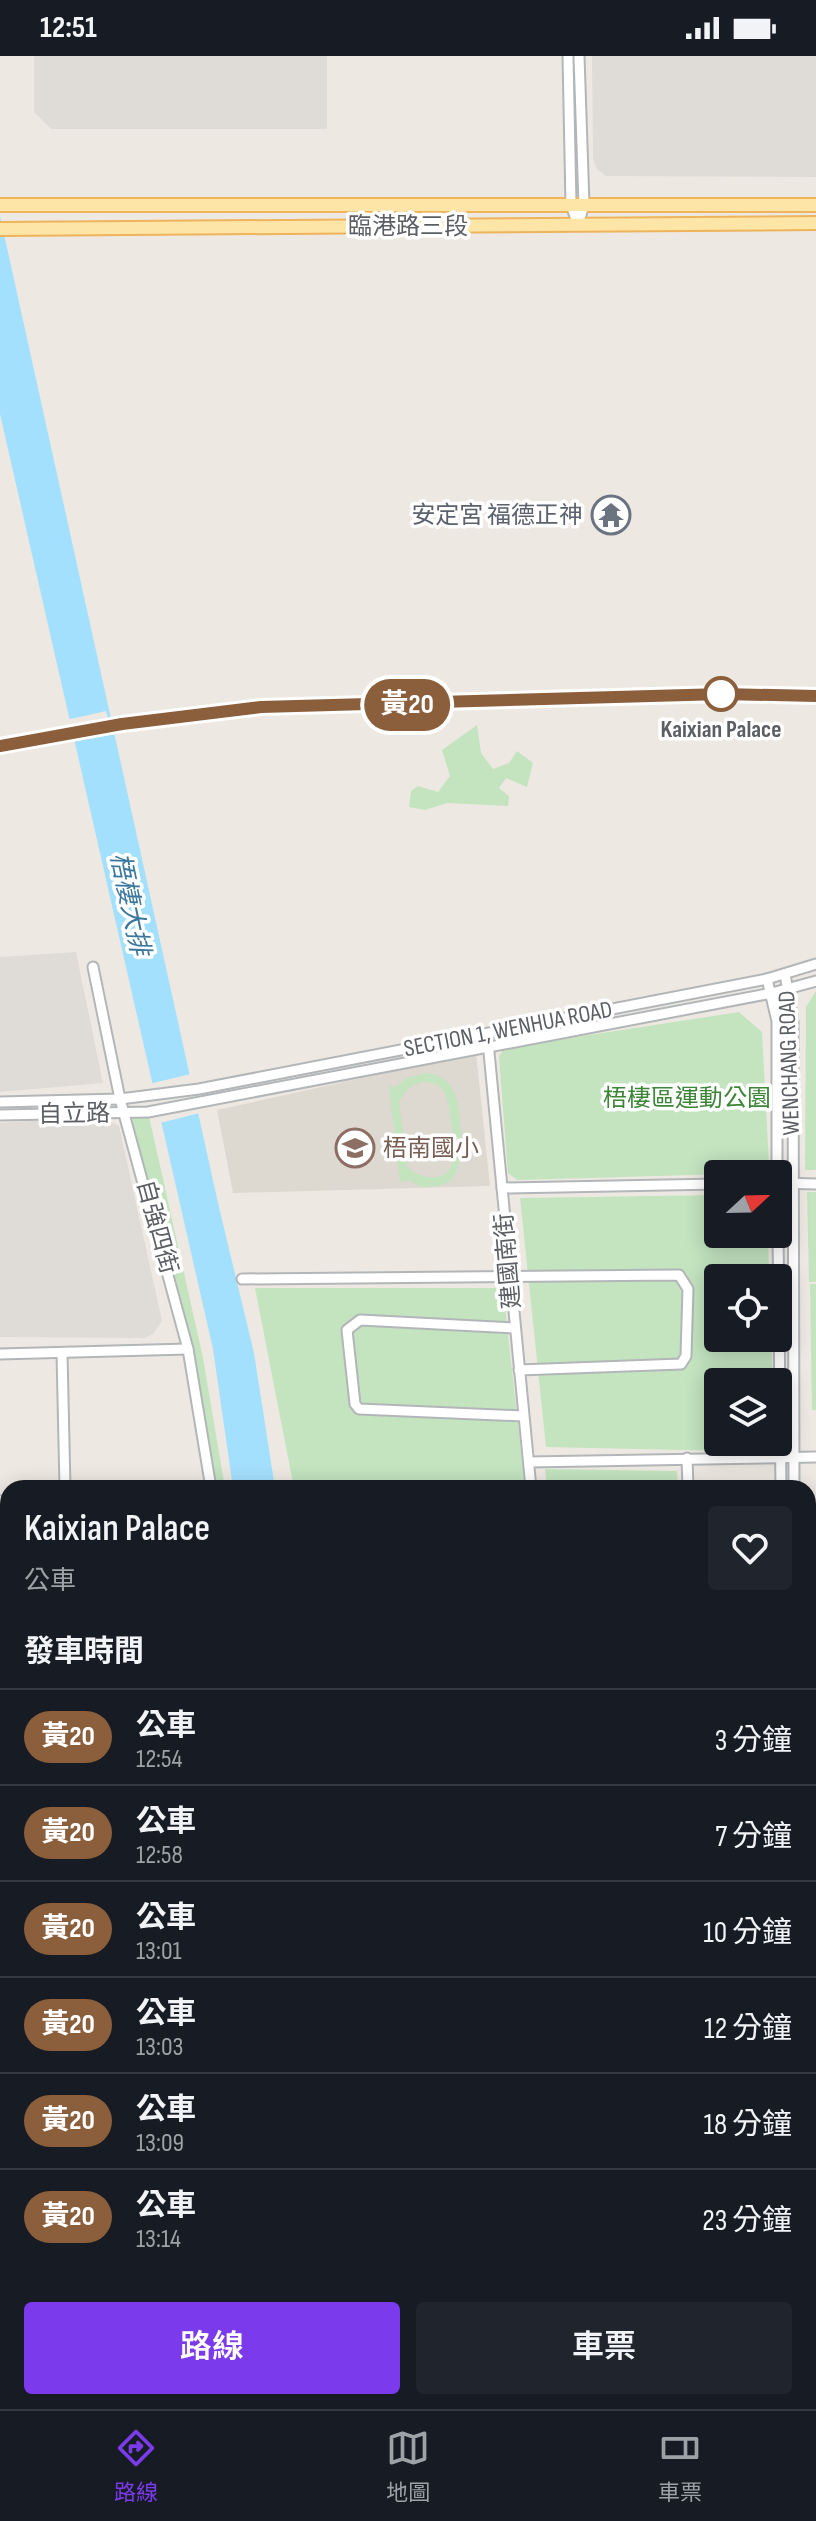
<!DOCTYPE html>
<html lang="zh-TW">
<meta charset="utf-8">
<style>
:root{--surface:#171b24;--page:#20242c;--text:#f1f3f6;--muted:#9ea1a6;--line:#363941;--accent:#7c3aed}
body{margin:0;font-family:"Sofia Sans Condensed","Noto Sans TC",sans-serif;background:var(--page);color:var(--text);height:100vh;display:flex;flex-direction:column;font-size:30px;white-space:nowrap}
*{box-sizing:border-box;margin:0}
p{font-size:26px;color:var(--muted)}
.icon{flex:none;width:44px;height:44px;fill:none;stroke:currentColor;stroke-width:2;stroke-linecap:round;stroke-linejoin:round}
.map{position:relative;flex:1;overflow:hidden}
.panel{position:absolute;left:0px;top:1424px;width:816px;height:930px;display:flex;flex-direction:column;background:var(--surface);border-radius:24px 24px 0 0;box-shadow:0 4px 20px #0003}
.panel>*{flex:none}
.badge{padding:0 16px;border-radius:26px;font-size:28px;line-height:52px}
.needle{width:52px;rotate:68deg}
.buttons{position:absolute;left:704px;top:1104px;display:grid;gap:16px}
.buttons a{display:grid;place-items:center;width:88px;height:88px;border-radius:8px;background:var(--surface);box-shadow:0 4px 20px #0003;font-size:40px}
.map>.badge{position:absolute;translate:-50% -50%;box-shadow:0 0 0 4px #fff}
h2{padding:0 24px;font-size:30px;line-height:72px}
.round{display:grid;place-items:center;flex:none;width:84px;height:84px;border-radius:8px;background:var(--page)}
.summary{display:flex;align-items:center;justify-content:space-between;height:136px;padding:0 24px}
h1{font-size:38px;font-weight:600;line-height:60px}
.primary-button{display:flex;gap:16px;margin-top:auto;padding:16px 24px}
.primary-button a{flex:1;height:92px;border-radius:8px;background:var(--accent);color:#fff;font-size:32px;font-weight:600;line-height:92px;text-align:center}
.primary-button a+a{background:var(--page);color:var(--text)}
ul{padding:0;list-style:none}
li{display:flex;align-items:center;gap:24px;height:96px;padding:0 24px;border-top:2px solid var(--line)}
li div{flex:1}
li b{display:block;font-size:30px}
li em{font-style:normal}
li .badge{min-width:88px;font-weight:700;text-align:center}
.status{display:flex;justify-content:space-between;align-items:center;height:56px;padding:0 40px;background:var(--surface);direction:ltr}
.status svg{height:22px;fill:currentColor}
.tab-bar{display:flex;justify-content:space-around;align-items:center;height:112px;border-top:2px solid var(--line);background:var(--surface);font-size:22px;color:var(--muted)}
.tab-bar a{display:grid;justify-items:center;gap:4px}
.tab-bar .on{color:var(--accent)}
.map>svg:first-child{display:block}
</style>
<div class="status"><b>12:51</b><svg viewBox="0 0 49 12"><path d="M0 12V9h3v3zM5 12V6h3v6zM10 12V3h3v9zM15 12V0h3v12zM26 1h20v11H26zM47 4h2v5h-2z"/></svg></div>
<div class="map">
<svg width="816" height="2353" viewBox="0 0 816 2353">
<rect width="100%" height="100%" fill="#ede9e2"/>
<g fill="#dfdbd7">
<polygon points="34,0 327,0 327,73 51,73 34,56"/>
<polygon points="592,0 816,0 816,121 606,120 597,113 593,103"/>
<polygon points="76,896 103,1027 0,1036 0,901"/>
<polygon points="101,1060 119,1070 162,1265 153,1278 145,1282 0,1281 0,1067"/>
</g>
<polygon fill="#ddd8d0" points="476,997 490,1130 233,1137 217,1054"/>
<g fill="#c3e4bf" fill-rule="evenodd">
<polygon points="477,669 481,697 493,713 509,707 517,695 533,707 527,731 506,722 499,732 509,740 508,750 447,747 425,754 409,751 411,735 418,730 438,736 450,720 442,694"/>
<polygon points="816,935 816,1114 805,1114 806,951"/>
<polygon points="739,956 762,976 769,1108 764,1117 517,1124 508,1117 499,1001 504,992"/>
<path d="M 426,1017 C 437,1018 446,1022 452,1032 C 463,1048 466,1111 451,1124 C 443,1131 431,1131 421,1131 L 409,1124 L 400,1126 L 389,1030 L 396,1031 L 407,1022 ZM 422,1026 C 431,1026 439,1028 444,1036 C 450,1044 455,1095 453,1105 C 448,1128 419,1123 407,1111 L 399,1045 L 408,1032 Z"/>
<polygon points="148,1056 203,1302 225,1432 211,1432 190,1306 130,1064"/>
<polygon points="807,1136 816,1136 816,1226 809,1226"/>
<polygon points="718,1139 718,1178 768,1178 769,1222 718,1222 718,1282 771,1282 773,1326 718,1326 718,1386 775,1386 775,1396 546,1391 520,1142"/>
<polygon points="810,1228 816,1228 816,1354 812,1354"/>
<polygon points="255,1232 503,1232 525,1432 294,1432"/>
<polygon points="545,1413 677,1415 678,1432 547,1432"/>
</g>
<polygon fill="#a3e0fd" points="0,160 218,1147 254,1297 275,1432 233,1432 213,1293 0,358"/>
<g fill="#ede9e2">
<polygon points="106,655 111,676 71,685 66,664"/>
<polygon points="191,1018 200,1057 160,1067 149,1028"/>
</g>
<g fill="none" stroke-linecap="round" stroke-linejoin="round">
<g stroke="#b3b6b9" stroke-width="13">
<g id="minor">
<polyline points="568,0 571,149 578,169"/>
<polyline points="578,169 584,149 579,0"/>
<polyline points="93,911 120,1043 188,1293 211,1432"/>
<polyline points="785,918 793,966 794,1432"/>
<polyline points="767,923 777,965 777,1118"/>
<polyline points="488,986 531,1432"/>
<polyline points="0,1046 120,1043 199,1033 767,923 816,908"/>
<polyline points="0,1059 148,1056 772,937 816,925"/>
<polyline points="778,1127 816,1128"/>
<polyline points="502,1132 718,1128"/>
<polyline points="778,1178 781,1432"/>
<polyline points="242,1223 679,1219 688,1233 686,1300 681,1308 519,1314"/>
<polyline points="514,1272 360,1264 347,1274 355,1348 359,1353 523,1360"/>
<polyline points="62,1297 65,1432"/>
<polyline points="0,1298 188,1293"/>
<polyline points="687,1402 688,1432"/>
<polyline points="529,1406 816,1401"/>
<polyline points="0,1445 8,1445"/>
<polyline points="0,1639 8,1638"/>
<polyline points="808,1674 816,1673"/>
<polyline points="0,1739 8,1739"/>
<polyline points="0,1765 8,1765"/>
<polyline points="808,1772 816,1772"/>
<polyline points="0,1780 8,1780"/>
<polyline points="808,1871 816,1872"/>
<polyline points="808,1954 816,1953"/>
<polyline points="0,2017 8,2016"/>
<polyline points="808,2139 816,2138"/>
<polyline points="808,2255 816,2251"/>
<polyline points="111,2346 113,2353"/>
<polyline points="337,2346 338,2353"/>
<polyline points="392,2346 393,2353"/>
<polyline points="463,2346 464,2353"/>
<polyline points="541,2346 541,2353"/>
<polyline points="603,2346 604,2353"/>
<polyline points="699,2346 700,2353"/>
<polyline points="790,2346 791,2353"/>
<polyline points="805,2346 806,2353"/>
<polyline points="4,2353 28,2346"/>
</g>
</g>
<g stroke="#eeb35b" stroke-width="16">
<g id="major">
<polyline points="0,149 816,149"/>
<polyline points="0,173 816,167"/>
</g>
</g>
<g stroke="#e98706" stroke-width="18">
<g id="highway">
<polyline points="808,1745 816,1745"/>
<polyline points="0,1756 8,1756"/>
<polyline points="808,1761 816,1761"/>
<polyline points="0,1773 8,1773"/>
</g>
</g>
<use href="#minor" stroke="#fff" stroke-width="9"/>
<use href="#major" stroke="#fde5a7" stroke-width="12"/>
<use href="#highway" stroke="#fad18c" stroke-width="14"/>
</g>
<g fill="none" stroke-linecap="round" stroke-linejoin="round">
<g stroke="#fff" stroke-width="18">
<polyline id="line" points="0,690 122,668 261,651 723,638 816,640"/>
</g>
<use href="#line" stroke="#8b5e3c" stroke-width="12"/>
</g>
<defs>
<g id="temple-ring" transform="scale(2)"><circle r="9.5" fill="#fff" stroke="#6b7280" stroke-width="1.5"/><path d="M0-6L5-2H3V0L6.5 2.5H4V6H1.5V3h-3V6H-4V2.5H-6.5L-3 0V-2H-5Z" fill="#6b7280"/></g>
<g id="school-ring" transform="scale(2)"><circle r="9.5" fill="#fff" stroke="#8d6e63" stroke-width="1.5"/><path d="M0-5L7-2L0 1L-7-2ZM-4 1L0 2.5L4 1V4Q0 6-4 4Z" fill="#8d6e63"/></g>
</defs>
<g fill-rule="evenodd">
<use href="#temple-ring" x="611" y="459"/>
<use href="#school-ring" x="355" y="1092"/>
</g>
<circle fill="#fff" stroke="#8b5e3c" stroke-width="4" cx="721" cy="638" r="16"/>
<g text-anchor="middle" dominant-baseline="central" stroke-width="7" stroke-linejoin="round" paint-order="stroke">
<g font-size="24" fill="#5b5f63" stroke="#fff">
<text x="408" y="170">臨港路三段</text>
<text transform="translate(508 973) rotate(-11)">SECTION 1, WENHUA ROAD</text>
<text transform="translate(789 1007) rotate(-92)">WENCHANG ROAD</text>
<text transform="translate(74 1058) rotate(-1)">自立路</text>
<text transform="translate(157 1171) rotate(75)">自強四街</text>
<text transform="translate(508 1205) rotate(-95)">建國南街</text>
</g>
<g font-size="24" fill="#5b616d" stroke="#fff" text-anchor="end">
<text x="583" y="459">安定宮 福德正神</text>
</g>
<g font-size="24" font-weight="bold" fill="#5b5f63" stroke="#fff">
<text x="721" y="673">Kaixian Palace</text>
</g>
<g font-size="24" fill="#3d8537" stroke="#fff">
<text x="687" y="1042">梧棲區運動公園</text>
</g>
<g font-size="24" fill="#785e54" stroke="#fff" text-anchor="start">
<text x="383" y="1092">梧南國小</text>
</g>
<g font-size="26" font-style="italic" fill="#3b779d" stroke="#fff">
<text transform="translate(129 848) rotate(78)">梧棲大排</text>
</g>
</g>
</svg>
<div class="buttons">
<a><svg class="needle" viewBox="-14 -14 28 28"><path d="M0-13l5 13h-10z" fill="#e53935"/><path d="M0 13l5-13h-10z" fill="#9ea1a6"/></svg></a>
<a><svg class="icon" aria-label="locate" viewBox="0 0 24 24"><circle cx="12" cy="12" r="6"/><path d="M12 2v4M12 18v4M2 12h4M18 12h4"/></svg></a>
<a><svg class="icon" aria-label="layers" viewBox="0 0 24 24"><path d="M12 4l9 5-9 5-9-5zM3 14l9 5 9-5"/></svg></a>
</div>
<b class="badge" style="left:407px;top:649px;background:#8b5e3c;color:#fff">黃20</b>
<section class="panel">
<div class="summary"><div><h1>Kaixian Palace</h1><p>公車</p></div><a class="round"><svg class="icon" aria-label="heart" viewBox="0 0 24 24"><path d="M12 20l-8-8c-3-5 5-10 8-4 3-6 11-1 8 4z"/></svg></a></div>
<h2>發車時間</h2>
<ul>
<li><span class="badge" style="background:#8b5e3c;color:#fff">黃20</span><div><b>公車</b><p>12:54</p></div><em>3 分鐘</em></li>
<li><span class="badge" style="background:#8b5e3c;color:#fff">黃20</span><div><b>公車</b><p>12:58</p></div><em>7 分鐘</em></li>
<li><span class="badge" style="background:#8b5e3c;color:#fff">黃20</span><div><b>公車</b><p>13:01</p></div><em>10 分鐘</em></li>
<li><span class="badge" style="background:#8b5e3c;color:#fff">黃20</span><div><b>公車</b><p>13:03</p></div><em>12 分鐘</em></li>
<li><span class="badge" style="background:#8b5e3c;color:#fff">黃20</span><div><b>公車</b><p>13:09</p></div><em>18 分鐘</em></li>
<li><span class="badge" style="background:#8b5e3c;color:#fff">黃20</span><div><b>公車</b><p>13:14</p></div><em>23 分鐘</em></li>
</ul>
<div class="primary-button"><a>路線</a><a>車票</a></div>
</section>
</div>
<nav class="tab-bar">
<a class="on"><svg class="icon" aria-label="directions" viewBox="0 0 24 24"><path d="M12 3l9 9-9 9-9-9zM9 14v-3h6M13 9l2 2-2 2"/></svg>路線</a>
<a><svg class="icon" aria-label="map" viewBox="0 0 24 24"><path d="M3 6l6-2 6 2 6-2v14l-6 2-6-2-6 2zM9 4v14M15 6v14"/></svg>地圖</a>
<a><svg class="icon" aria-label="tickets" viewBox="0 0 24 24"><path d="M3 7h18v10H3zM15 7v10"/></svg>車票</a>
</nav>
